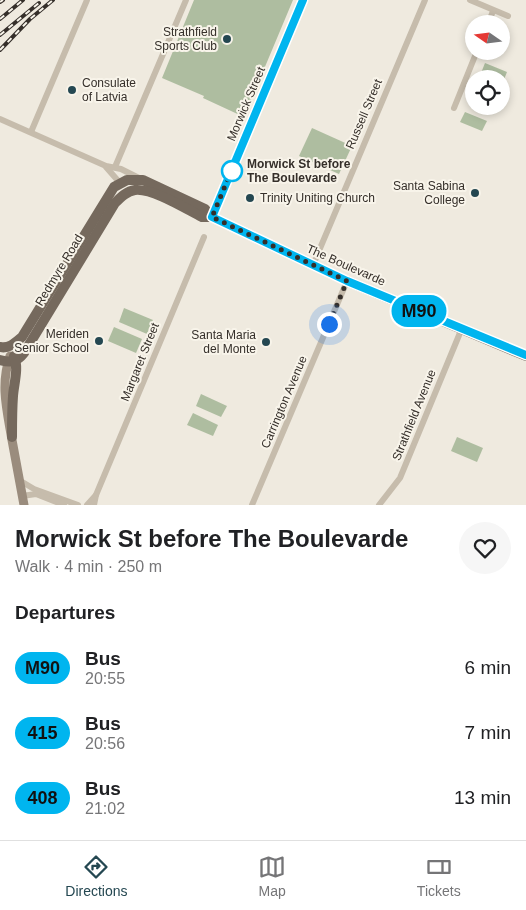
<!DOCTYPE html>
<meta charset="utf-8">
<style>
:root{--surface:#fff;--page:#f6f6f6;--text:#202124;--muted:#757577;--line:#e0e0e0;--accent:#244751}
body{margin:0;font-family:Arial,sans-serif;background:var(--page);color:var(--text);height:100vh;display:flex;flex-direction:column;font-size:19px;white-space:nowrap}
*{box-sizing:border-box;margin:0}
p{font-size:16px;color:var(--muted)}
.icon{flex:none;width:28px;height:28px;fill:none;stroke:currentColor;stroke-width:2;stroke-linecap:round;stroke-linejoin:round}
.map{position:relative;height:505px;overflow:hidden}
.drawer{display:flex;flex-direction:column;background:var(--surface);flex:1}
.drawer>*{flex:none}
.badge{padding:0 10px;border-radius:16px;font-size:18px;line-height:32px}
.needle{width:32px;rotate:284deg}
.buttons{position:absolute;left:465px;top:15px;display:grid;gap:10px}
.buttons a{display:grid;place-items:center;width:45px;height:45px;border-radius:50%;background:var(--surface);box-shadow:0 2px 8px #0003;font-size:25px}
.you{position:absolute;width:25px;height:25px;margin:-12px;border:4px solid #fff;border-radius:50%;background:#1a73e8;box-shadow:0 0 0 8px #1a73e833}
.map>.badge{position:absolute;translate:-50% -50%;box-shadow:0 0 0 2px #fff}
h2{padding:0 15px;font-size:19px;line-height:45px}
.round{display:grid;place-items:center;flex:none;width:52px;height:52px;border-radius:26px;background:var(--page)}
.head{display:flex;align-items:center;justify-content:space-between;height:85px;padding:0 15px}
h1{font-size:24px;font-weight:600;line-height:38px}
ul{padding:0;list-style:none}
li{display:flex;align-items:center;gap:15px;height:65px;padding:0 15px}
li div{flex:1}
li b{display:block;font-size:19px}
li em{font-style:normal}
li .badge{min-width:55px;font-weight:700;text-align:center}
.dock{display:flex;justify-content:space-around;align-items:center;height:70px;border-top:1px solid var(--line);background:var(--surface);font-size:14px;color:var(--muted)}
.dock a{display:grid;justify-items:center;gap:2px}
.dock .selected{color:var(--accent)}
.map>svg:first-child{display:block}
</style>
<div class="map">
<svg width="526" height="505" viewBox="0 0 526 505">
<rect width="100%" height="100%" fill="#efeadf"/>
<g fill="#aebda0">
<polygon points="194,0 293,0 244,117 203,98 204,96 162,78"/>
<polygon points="485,63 507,72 503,82 501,79 495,79 481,73"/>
<polygon points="465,112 487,121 482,131 460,122"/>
<polygon points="312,128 352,146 339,174 299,156"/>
<polygon points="124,308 153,320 147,334 119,322"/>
<polygon points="114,327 142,339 136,353 108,341"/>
<polygon points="201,394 227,406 221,417 196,406"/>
<polygon points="193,413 218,425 213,436 187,425"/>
<polygon points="457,437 483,448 477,462 451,451"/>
</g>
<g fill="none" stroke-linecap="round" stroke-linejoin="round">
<g stroke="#c6bcac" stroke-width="6">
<polyline points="470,0 508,16"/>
<polyline points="488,24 493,11"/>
<polyline points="454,108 477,51"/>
<polyline points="0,119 106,166 121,169 141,179"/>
<polyline points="31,132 87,0"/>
<polyline points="106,167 120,183"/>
<polyline points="115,167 186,0"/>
<polyline points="313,265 425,0"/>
<polyline points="19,480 34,489 78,505"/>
<polyline points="22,496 36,494 64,505"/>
<polyline points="87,505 96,495"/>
<polyline points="94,505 96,495 204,237"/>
<polyline points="252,505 347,281"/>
<polyline points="379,505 400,478 462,328"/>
</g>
<g stroke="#9a8c7d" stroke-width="9">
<polyline points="212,217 303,0"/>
<path d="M 10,356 C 0,385 7,410 12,440 C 16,461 20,483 24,505"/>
</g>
<g stroke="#75695d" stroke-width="10">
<path d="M 0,347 C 9,349 15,343 22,337 L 114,187 L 127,180 L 143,180 L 205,209 L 212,217 L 347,281 L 526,356"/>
<path d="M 0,360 C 11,363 17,362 24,353 L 115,203 C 121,197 127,191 135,190 C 153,188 186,209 202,217 L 212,217"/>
<path d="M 12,437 C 12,423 12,410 13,396 C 14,383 19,368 14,356"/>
</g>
<g stroke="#352f2a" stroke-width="4">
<g id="rail">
<polyline points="0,2 3,0"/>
<polyline points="0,19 23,0"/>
<polyline points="0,35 39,3"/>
<polyline points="0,50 30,19 53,0"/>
</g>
</g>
<use href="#rail" stroke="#f8f4ea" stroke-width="2" stroke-dasharray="5.5" stroke-linecap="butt"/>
</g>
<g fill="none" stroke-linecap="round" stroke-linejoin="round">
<g stroke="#fff" stroke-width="11">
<polyline id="line" points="303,0 212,217 347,281 526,355"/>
</g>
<use href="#line" stroke="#00b5ef" stroke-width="8"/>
<polyline stroke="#352f2a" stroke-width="5" stroke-dasharray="0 9" points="232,171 233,167 212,217 347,281 329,324"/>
</g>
<g fill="#244751" stroke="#f8f4ea" stroke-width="2">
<circle cx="227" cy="39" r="5"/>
<circle cx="72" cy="90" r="5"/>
<circle cx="475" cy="193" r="5"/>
<circle cx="250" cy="198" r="5"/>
<circle cx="99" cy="341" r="5"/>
<circle cx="266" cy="342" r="5"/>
</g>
<circle fill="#fff" stroke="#00b5ef" stroke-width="2.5" cx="232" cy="171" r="10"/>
<g text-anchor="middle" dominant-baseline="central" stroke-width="4" stroke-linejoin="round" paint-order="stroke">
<g font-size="12" fill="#352f2a" stroke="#f8f4ea" text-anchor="end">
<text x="217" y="32">Strathfield<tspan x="217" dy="14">Sports Club</tspan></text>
<text x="82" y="83" text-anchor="start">Consulate<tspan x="82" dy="14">of Latvia</tspan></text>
<text x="465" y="186">Santa Sabina<tspan x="465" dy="14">College</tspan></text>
<text x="260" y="198" text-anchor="start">Trinity Uniting Church</text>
<text x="89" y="334">Meriden<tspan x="89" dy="14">Senior School</tspan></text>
<text x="256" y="335">Santa Maria<tspan x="256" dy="14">del Monte</tspan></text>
</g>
<g font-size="12" fill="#352f2a" stroke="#f8f4ea">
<text transform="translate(246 104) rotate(-67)">Morwick Street</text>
<text transform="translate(364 114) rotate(-67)">Russell Street</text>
<text transform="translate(346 265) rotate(24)">The Boulevarde</text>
<text transform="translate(59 270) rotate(-59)">Redmyre Road</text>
<text transform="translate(140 362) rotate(-68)">Margaret Street</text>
<text transform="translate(284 402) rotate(-67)">Carrington Avenue</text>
<text transform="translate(414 415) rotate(-68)">Strathfield Avenue</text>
</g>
<g font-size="12" font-weight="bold" fill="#352f2a" stroke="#f8f4ea" text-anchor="start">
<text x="247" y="164">Morwick St before<tspan x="247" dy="14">The Boulevarde</tspan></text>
</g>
</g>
</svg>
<div class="buttons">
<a><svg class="needle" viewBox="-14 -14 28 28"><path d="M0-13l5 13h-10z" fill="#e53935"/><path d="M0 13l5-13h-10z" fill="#757577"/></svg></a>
<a><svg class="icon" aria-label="locate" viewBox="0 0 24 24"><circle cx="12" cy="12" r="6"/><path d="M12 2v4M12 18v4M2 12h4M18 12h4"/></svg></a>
</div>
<div class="you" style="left:329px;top:324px"></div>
<b class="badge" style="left:419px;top:311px;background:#00b5ef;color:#111">M90</b>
</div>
<section class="drawer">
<div class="head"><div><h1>Morwick St before The Boulevarde</h1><p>Walk · 4 min · 250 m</p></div><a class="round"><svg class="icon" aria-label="heart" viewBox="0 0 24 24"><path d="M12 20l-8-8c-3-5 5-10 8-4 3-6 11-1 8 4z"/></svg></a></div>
<h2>Departures</h2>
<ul>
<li><span class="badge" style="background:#00b5ef;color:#111">M90</span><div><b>Bus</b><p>20:55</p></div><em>6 min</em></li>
<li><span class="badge" style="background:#00b5ef;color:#111">415</span><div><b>Bus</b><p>20:56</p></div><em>7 min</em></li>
<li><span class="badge" style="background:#00b5ef;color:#111">408</span><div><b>Bus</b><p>21:02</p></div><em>13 min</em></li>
</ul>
</section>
<nav class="dock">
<a class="selected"><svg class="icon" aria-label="directions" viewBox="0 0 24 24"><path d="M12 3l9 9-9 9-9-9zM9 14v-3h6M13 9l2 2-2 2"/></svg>Directions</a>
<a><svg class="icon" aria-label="map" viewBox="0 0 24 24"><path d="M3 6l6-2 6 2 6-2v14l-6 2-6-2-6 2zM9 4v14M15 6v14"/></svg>Map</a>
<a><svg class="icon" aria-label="tickets" viewBox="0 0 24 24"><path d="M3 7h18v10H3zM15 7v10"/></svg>Tickets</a>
</nav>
